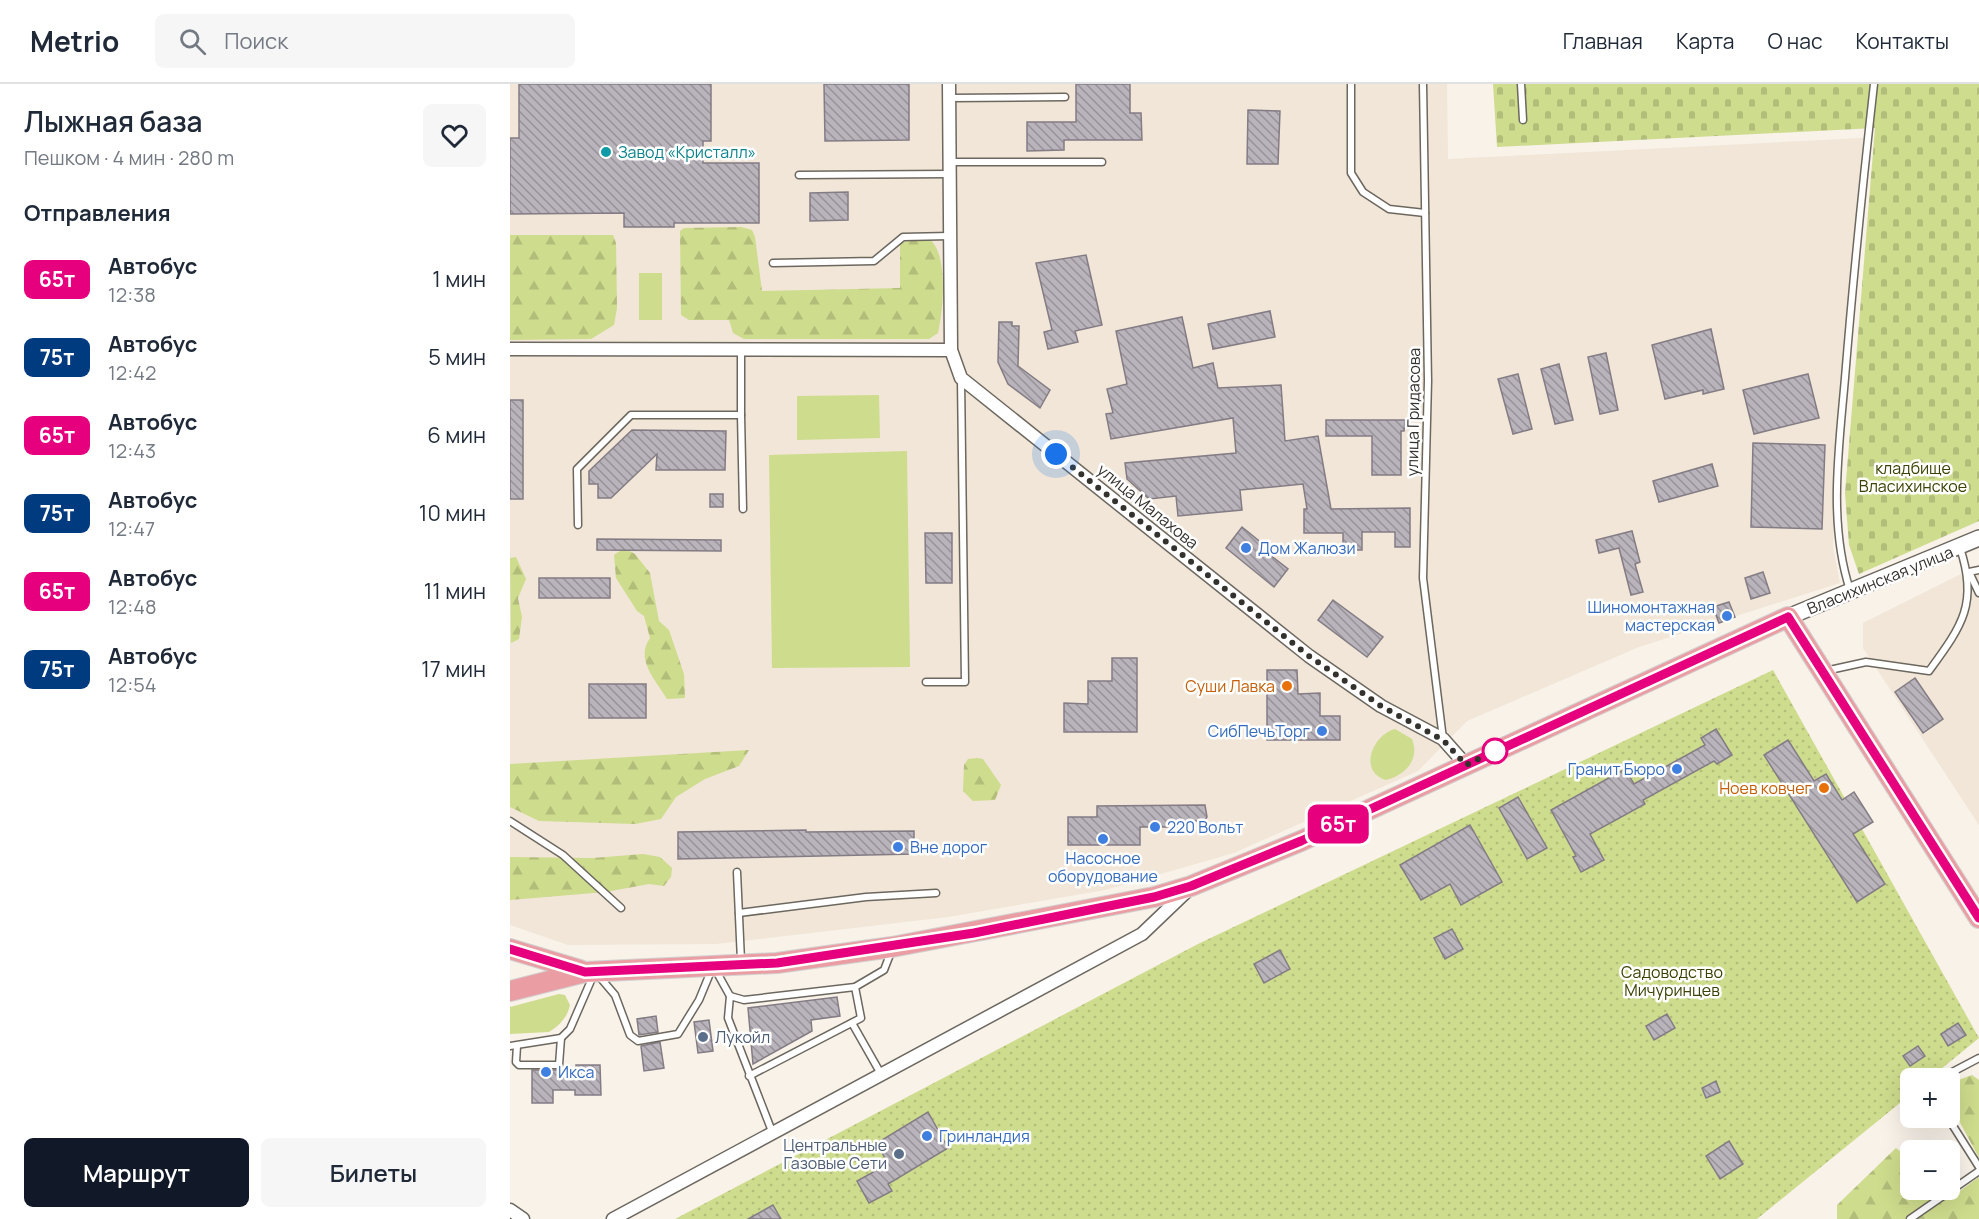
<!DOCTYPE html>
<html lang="ru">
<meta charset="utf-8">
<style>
:root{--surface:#fff;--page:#f6f6f7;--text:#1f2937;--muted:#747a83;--line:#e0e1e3;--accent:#111827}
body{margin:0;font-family:Manrope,sans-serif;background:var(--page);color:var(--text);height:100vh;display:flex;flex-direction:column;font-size:22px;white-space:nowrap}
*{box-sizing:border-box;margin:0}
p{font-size:20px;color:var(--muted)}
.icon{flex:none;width:33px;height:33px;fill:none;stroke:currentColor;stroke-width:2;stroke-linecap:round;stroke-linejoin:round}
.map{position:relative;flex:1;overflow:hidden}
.side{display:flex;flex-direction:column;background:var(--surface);width:510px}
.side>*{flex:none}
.badge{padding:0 12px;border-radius:9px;font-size:21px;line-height:39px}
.buttons{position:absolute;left:1390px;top:984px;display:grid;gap:12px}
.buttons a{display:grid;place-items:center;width:60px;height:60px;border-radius:9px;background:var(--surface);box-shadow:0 6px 24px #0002;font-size:30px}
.you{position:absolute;width:30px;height:30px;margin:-15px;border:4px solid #fff;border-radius:50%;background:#1a73e8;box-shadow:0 0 0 9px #1a73e833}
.map>.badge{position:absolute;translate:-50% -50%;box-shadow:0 0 0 3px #fff}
h2{padding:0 24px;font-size:22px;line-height:54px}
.round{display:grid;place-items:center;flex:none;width:63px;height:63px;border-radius:9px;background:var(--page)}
.headline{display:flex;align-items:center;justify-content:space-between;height:102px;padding:0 24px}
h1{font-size:28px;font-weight:600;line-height:45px}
.action{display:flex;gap:12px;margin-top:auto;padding:12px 24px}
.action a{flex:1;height:69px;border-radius:9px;background:var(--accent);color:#fff;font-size:24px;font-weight:600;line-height:69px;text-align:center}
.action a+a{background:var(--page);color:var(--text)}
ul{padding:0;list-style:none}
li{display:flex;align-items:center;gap:18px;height:78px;padding:0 24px}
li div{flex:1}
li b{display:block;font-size:22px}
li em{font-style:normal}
li .badge{min-width:66px;font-weight:700;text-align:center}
header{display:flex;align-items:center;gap:36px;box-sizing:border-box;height:84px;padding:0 30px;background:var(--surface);border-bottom:2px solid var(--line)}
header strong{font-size:28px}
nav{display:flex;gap:33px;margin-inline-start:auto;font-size:21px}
.search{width:420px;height:54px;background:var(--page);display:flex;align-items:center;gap:15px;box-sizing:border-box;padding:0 21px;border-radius:9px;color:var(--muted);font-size:22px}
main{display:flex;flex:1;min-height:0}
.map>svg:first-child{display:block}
</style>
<header>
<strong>Metrio</strong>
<div class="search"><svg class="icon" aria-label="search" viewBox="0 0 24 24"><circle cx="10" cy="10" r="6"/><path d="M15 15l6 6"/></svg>Поиск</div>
<nav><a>Главная</a><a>Карта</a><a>О нас</a><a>Контакты</a></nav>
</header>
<main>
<section class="side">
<div class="headline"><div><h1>Лыжная база</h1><p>Пешком · 4 мин · 280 m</p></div><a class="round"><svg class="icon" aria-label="heart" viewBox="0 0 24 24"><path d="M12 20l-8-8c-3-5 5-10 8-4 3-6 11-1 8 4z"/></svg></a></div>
<h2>Отправления</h2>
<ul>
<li><span class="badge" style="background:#e6007e;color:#fff">65т</span><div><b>Автобус</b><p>12:38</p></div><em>1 мин</em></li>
<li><span class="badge" style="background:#003b80;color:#fff">75т</span><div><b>Автобус</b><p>12:42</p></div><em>5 мин</em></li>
<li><span class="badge" style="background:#e6007e;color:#fff">65т</span><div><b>Автобус</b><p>12:43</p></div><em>6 мин</em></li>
<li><span class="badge" style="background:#003b80;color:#fff">75т</span><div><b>Автобус</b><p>12:47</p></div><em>10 мин</em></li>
<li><span class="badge" style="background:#e6007e;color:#fff">65т</span><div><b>Автобус</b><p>12:48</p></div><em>11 мин</em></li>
<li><span class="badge" style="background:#003b80;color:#fff">75т</span><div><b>Автобус</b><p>12:54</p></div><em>17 мин</em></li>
</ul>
<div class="action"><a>Маршрут</a><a>Билеты</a></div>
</section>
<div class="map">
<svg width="1469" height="1135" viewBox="0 0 1469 1135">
<defs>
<pattern id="forest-firs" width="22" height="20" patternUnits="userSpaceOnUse" patternTransform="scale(1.5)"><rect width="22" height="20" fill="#cedc8d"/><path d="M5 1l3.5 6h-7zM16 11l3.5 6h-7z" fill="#b2bd7a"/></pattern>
<pattern id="cemetery-stones" width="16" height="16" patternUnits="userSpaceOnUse" patternTransform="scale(1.5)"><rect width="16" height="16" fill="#cedc8d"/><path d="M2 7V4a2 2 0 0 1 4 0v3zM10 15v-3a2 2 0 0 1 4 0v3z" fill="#b2bd7a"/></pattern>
<pattern id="park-dots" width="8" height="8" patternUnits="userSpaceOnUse" patternTransform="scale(1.5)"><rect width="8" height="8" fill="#cedc8d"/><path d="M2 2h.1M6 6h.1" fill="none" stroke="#b2bd7a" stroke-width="1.8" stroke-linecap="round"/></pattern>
<pattern id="building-back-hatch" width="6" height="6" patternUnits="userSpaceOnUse" patternTransform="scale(1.5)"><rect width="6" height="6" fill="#b9b3bb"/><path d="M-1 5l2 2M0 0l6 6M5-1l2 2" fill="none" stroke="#979298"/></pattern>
</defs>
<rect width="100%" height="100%" fill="#f9f2e9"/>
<g fill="#f1e6d7">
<polygon points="0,0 937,0 938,75 1353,54 1329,322 1323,463 1330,499 1129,563 957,637 908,687 724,769 595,806 438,833 206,860 58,861 0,841"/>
<polygon points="1469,481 1469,741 1353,564 1353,539"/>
</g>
<g fill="#cedc8d">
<rect x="129" y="189" width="23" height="47"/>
<polygon points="369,311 370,354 287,356 287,312"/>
<polygon points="397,367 400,583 262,584 259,371"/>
<path d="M 885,645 L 902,655 C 910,675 896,691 876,696 C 848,688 862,651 885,645 Z"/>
<path d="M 49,910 L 55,911 L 60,921 C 57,934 50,941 39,948 L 0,950 L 0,923 Z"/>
</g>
<g fill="url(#forest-firs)">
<path d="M 231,143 L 242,146 L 245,153 L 252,207 L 390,204 L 390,160 L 400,156 L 419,155 C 439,169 433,227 428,249 L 419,255 L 234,255 L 223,249 L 219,236 L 179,236 L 171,231 L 170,147 L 174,144 Z"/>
<polygon points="0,151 103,151 106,159 107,224 104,241 81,255 0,256"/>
<path d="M 114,464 L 125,470 L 140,489 L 149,537 L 159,546 L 174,590 L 175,614 L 157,615 C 145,595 125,575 140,554 L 134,532 L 127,527 L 106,494 L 104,471 Z"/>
<polygon points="6,473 16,495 8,514 12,533 9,555 1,559 0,474"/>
<polygon points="239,666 229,682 195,695 166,713 151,735 125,740 29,737 0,723 0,680"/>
<polygon points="467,674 473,675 491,701 485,716 463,717 453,707 454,681 458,675"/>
<polygon points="133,770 150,773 162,784 161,793 154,802 139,800 96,808 0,816 0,773 83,774"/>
<polygon points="1462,991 1469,996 1469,1074 1440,1020 1440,999"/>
<polygon points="1386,1064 1401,1076 1401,1106 1435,1106 1443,1112 1469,1093 1469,1135 1327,1135 1327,1121"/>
</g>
<polygon fill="url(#cemetery-stones)" points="983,0 1469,0 1469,437 1349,490 1339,461 1335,409 1365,44 987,63"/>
<polygon fill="url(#park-dots)" points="1263,586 1469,954 1420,994 1401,994 1401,1010 1247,1135 165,1135 688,860"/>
<g fill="url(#building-back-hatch)" stroke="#837c84" stroke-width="1.5">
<polygon points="9,0 201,0 201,57 193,57 193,79 249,79 249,139 164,139 164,143 114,143 114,129 0,130 0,54 9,54"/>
<polygon points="314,0 399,0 399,56 315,57"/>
<polygon points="566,0 620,0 620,29 631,29 632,56 554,56 554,66 517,67 517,38 566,38"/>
<polygon points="738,26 770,27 768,80 737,80"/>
<polygon points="338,108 338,136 300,137 300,109"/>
<polygon points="576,171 592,241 565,247 568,258 538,265 534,248 542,246 526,179"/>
<polygon points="760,227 765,253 703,265 698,240"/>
<polygon points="672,233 683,284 703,279 708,304 771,301 775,357 808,352 821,425 900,424 900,463 885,463 885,448 852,448 852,466 833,466 833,449 794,449 794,425 797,425 793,400 730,406 732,426 668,432 666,412 639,415 617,395 615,379 726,369 723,334 601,355 596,330 603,329 597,305 617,300 606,247"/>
<polygon points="489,238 502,238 502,242 509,242 508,282 540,306 530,324 498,300 488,278"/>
<polygon points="1201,245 1214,305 1193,310 1193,306 1155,315 1142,261"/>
<polygon points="1096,269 1108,326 1090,330 1078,273"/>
<polygon points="1049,280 1063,336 1045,340 1031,285"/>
<polygon points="1008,290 1022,345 1003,350 988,295"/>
<polygon points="1298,290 1309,334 1244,350 1233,306"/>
<rect x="0" y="316" width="13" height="99"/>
<polygon points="816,336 895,336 894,347 891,347 891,391 862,391 862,352 816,352"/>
<polygon points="122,346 216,347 215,386 146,386 147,370 101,414 88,414 88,400 79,400 79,387"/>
<polygon points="1243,359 1315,361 1312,445 1241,443"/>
<polygon points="1202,380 1208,402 1149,418 1143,397"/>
<rect x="200" y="410" width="13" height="13"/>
<polygon points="732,443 753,460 750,463 778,485 764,503 716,464"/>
<polygon points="1122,447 1130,478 1125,480 1133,508 1121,511 1109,464 1089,469 1086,456"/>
<polygon points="415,449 442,449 442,499 416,499"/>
<polygon points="87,455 211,456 211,467 87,466"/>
<polygon points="1253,488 1260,509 1241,515 1235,494"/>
<rect x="29" y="494" width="71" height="20"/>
<polygon points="823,516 873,553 857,573 808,536"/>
<polygon points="1219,518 1225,533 1209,539 1203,523"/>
<polygon points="602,574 627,574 627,648 554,648 554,619 578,620 578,597 602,597"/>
<polygon points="757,586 787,586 788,610 810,609 810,632 830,632 830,656 757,656"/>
<polygon points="1405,594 1433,635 1413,649 1385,608"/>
<rect x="79" y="600" width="57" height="34"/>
<polygon points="1206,645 1222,671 1207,680 1204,677 1133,716 1135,720 1080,750 1094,776 1071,788 1063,773 1066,772 1041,726 1115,685 1124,700 1195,661 1191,654"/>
<polygon points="1278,656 1304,697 1316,690 1332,716 1344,708 1363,738 1343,750 1375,800 1347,818 1254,671"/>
<polygon points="1008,713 1037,764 1017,775 989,724"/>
<polygon points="695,721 697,733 694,737 671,737 671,743 630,743 630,761 558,761 558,733 587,733 587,722"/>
<polygon points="960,741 992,798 951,821 940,800 911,816 890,781"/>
<polygon points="296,746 296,748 404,747 404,770 168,775 168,748"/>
<polygon points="942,845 953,865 935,875 924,854"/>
<polygon points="770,866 780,885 754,899 744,880"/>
<polygon points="327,913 330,932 301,936 302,947 243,980 238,924"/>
<polygon points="1157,930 1165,944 1144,956 1136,942"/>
<polygon points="146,932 148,948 129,951 127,935"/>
<polygon points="199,936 203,967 188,969 184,938"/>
<polygon points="1448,939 1456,951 1438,962 1431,950"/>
<polygon points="150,958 154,984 134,987 131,962"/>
<polygon points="1408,962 1415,972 1400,982 1393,972"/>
<polygon points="66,981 90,981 91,1011 65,1011 65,1006 43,1006 43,1019 22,1019 22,986 66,986"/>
<polygon points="1206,997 1210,1008 1196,1014 1192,1004"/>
<polygon points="418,1028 438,1064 378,1100 382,1107 359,1119 347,1097 378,1080 367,1059"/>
<polygon points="1219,1057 1233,1080 1210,1095 1196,1072"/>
<polygon points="263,1121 271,1135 238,1135"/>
</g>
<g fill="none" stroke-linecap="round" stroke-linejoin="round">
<g stroke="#6c675f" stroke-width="9">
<g id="service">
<polyline points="841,0 841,89 853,108 879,125 915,129"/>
<polyline points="913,0 918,297 913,494 933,655"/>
<polyline points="1011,0 1013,36"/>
<polyline points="439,14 555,13"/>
<polyline points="440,78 592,78"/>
<polyline points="289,91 439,90"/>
<polyline points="263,179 364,177 393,153 440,152"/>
<polyline points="231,331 233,425"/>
<polyline points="68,441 67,385 121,331 231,331 231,264"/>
<polyline points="1469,486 1459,488 1469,509"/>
<path d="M 1340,506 C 1318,439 1329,364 1335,294 C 1343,196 1353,98 1364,0"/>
<path d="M 1315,587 L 1356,578 L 1419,587 C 1451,543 1469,520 1450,464"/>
<polyline points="416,598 455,598 451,295"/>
<polyline points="0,737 53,771 111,824"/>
<polyline points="227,788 231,877"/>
<polyline points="229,829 356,813 426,809"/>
<polyline points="205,885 220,912 218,934 263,1050"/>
<polyline points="88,891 105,911 120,951 128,957 168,950 189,916 201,887"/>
<polyline points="220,912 234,916 345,903 374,886 381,868"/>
<polyline points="342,939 371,990"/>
<polyline points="0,962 51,954 60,945 83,892"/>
<polyline points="7,962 6,978 9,981 49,981 51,954"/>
<polyline points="239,992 351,934 345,903"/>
<polyline points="1431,994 1469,974"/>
<polyline points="1438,1034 1469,1083"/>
<polyline points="1400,1135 1469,1087"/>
</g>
</g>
<g stroke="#6c675f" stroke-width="15">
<g id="minor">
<polyline points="439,0 441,266 451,294 799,572 871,622 933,655 956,681"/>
<polyline points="0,265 441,266"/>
<polyline points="0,1126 13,1135"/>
<polyline points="103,1135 632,850 678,806"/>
</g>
</g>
<g stroke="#6c675f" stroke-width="18">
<polyline id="tertiary" points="1278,533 1469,454"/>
</g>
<g stroke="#d2d2d1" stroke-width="22">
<g id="trunk">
<polyline points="0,865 70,886"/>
<polyline points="0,907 75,888 267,879 382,863 644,813 681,802 791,757 1278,533 1469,834"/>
</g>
</g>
<use href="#service" stroke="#fff" stroke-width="6"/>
<use href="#minor" stroke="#fff" stroke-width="12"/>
<use href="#tertiary" stroke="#fff" stroke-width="15"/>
<use href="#trunk" stroke="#ea9ea4" stroke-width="20"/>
</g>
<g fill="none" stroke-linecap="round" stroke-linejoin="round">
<g stroke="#fff" stroke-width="14">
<polyline id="line" points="0,865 75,888 267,879 464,849 644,813 681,802 791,757 1278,533 1469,834"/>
</g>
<use href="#line" stroke="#e6007e" stroke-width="9"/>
<polyline stroke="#34322e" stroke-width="6" stroke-dasharray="0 10.8" points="546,370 799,572 871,622 933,656 956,681 985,667"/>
</g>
<circle fill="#0f9aa8" stroke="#fff" stroke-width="2" cx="96" cy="68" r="6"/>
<g fill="#3f7fe0" stroke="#fff" stroke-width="2">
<circle cx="736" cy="464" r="6"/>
<circle cx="1217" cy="532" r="6"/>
<circle cx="812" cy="647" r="6"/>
<circle cx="1167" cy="685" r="6"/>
<circle cx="645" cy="743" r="6"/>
<circle cx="593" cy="755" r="6"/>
<circle cx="388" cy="763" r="6"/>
<circle cx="36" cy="988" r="6"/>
<circle cx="417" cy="1052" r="6"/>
</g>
<g fill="#e8710a" stroke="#fff" stroke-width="2">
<circle cx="777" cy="602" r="6"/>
<circle cx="1314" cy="704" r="6"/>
</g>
<circle fill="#fff" stroke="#e6007e" stroke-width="3" cx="985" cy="667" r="12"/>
<g fill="#5c6f8a" stroke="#fff" stroke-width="2">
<circle cx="193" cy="953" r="6"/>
<circle cx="389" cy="1070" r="6"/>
</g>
<g text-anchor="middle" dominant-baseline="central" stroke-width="5" stroke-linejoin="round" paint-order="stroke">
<g font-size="16" fill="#0d838f" stroke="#fff" text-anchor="start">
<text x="108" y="68">Завод «Кристалл»</text>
</g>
<g font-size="16" fill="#34322e" stroke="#fff">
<text transform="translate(903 328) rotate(-89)">улица Гридасова</text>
<text transform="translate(638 422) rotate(39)">улица Малахова</text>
<text transform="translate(1370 496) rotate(-22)">Власихинская улица</text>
</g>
<g font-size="16" fill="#3b4203" stroke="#fff">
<text x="1403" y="384">кладбище<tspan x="1403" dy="18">Власихинское</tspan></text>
<text x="1162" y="888">Садоводство<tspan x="1162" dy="18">Мичуринцев</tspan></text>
</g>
<g font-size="16" fill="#366cbe" stroke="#fff" text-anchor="start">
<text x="748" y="464">Дом Жалюзи</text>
<text x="1205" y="523" text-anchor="end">Шиномонтажная<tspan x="1205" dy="18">мастерская</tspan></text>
<text x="800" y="647" text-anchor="end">СибПечьТорг</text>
<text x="1155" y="685" text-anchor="end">Гранит Бюро</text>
<text x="657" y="743">220 Вольт</text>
<text x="400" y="763">Вне дорог</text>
<text x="593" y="774" text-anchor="middle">Насосное<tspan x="593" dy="18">оборудование</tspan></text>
<text x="48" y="988">Икса</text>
<text x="429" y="1052">Гринландия</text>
</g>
<g font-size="16" fill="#c56008" stroke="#fff" text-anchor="end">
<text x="765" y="602">Суши Лавка</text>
<text x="1302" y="704">Ноев ковчег</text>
</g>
<g font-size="16" fill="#4e5e75" stroke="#fff" text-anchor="start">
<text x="205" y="953">Лукойл</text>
<text x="377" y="1061" text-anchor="end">Центральные<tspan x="377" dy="18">Газовые Сети</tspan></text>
</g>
</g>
</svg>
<div class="buttons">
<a>+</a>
<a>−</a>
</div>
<div class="you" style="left:546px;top:370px"></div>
<b class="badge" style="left:828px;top:740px;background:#e6007e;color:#fff">65т</b>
</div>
</main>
